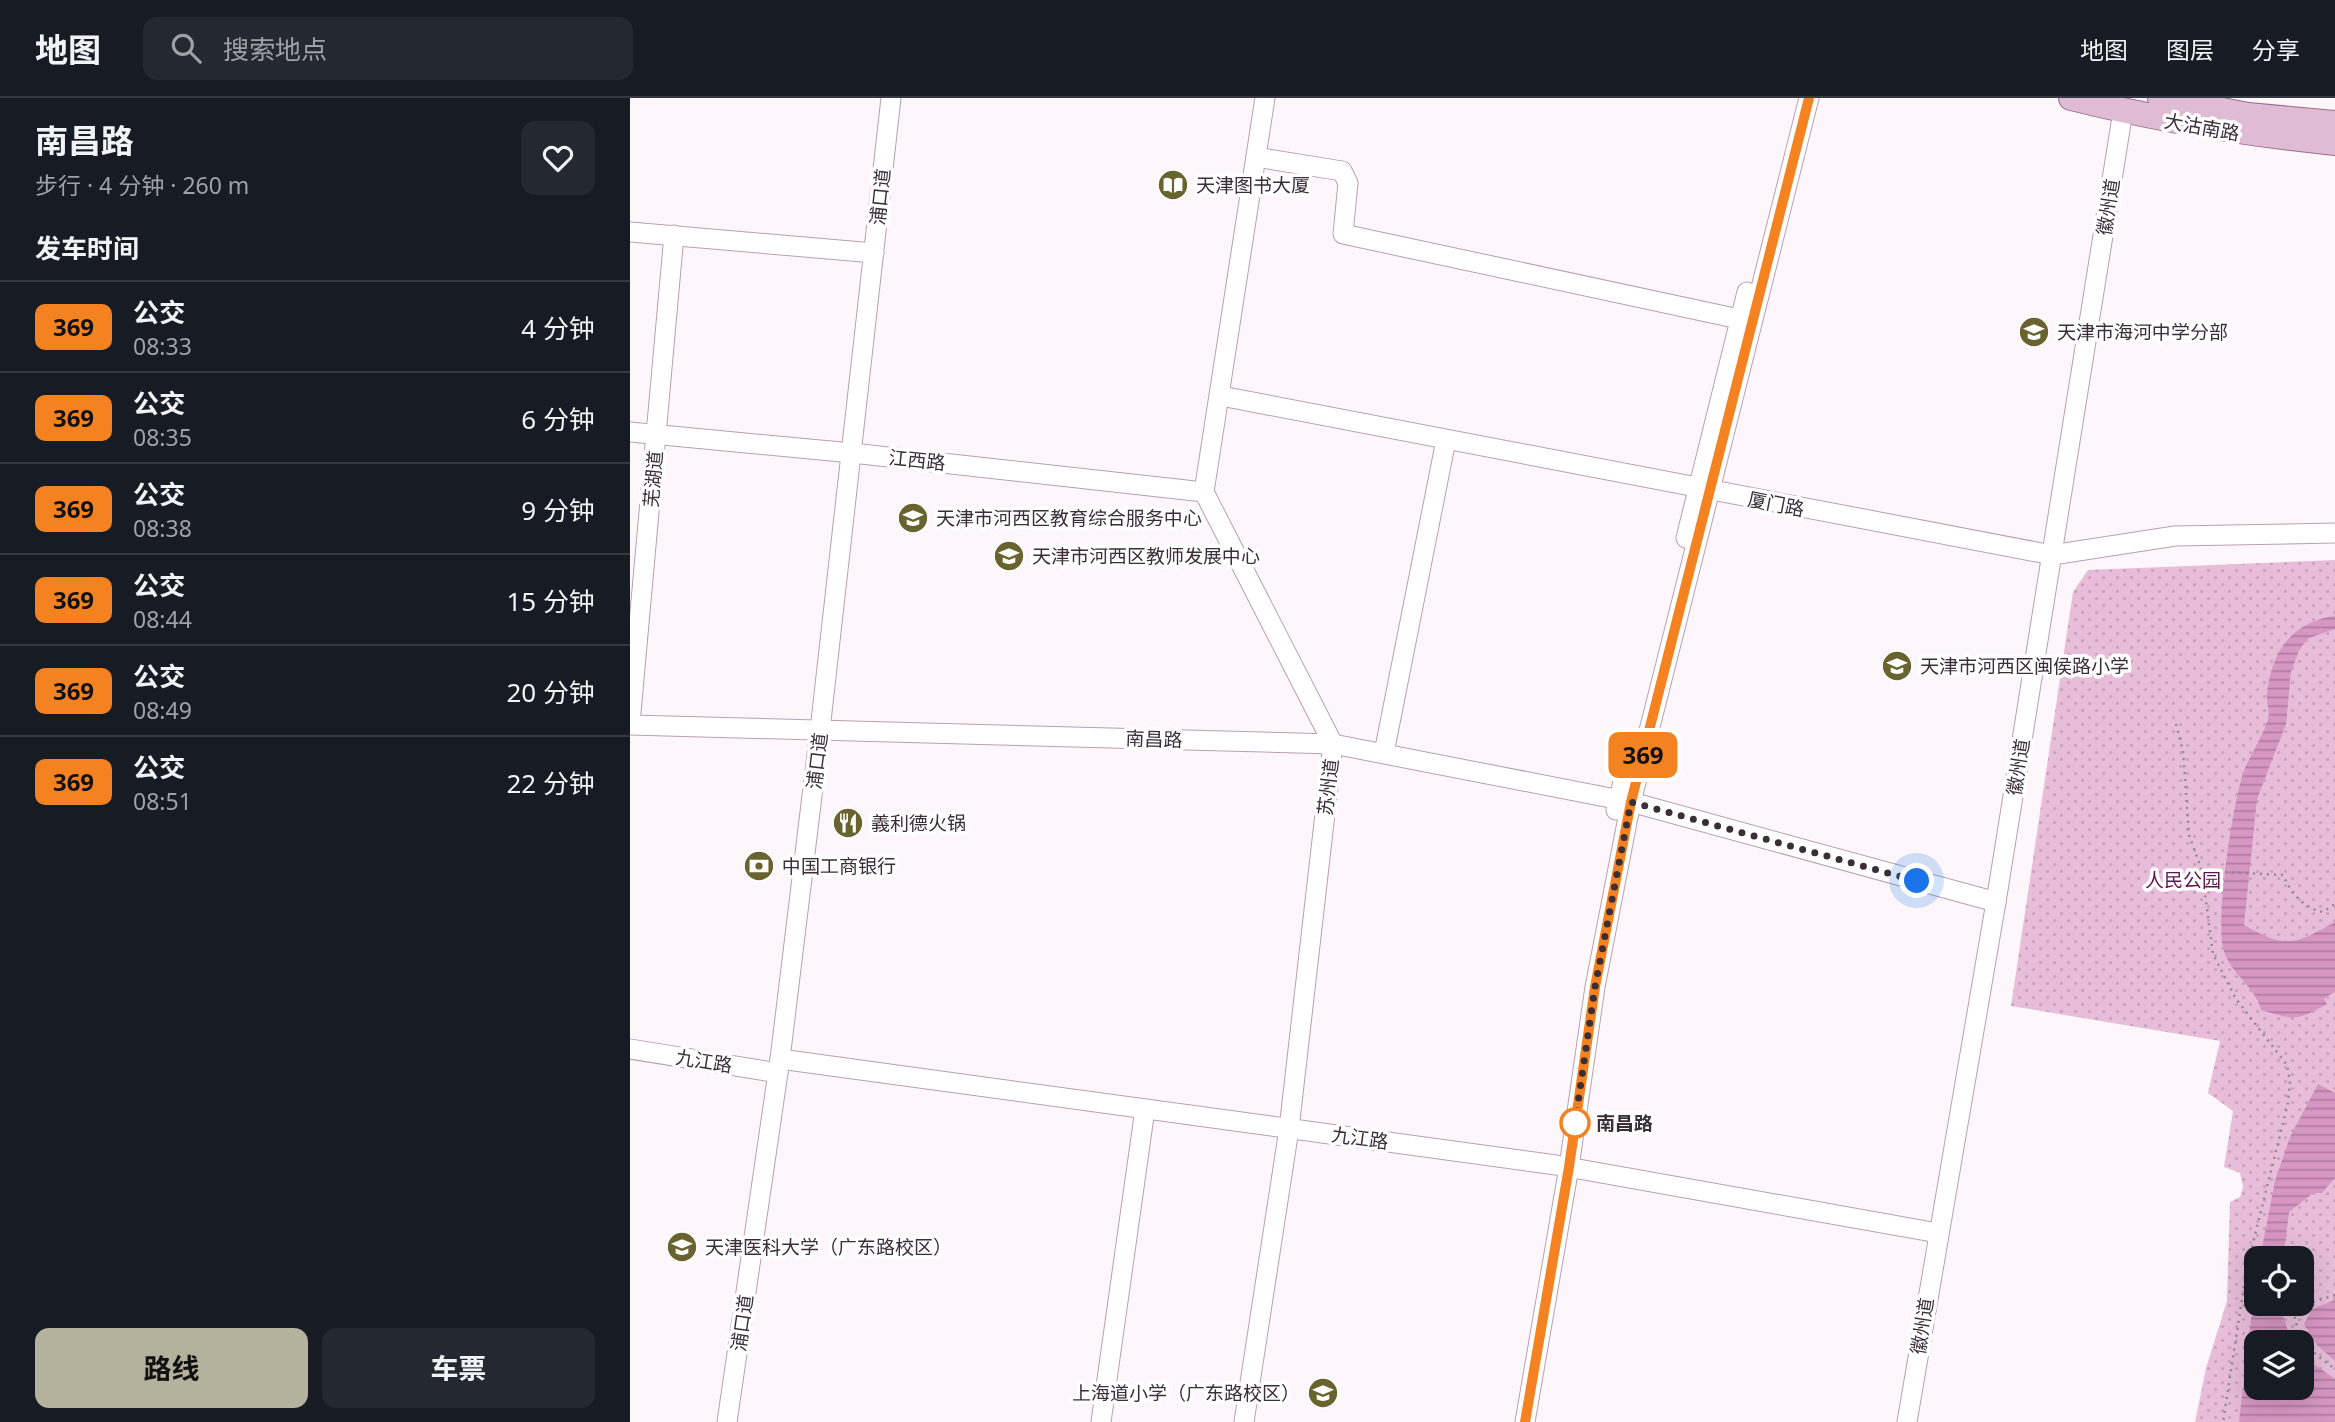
<!DOCTYPE html>
<html lang="zh">
<meta charset="utf-8">
<style>
:root{--surface:#171b24;--page:#242831;--text:#f1f3f6;--muted:#9ea1a6;--line:#363941;--accent:#b4b29c}
body{margin:0;font-family:"Noto Sans","Noto Sans SC",sans-serif;background:var(--page);color:var(--text);height:100vh;display:flex;flex-direction:column;font-size:26px;white-space:nowrap}
*{box-sizing:border-box;margin:0}
p{font-size:23px;color:var(--muted)}
.icon{flex:none;width:38px;height:38px;fill:none;stroke:currentColor;stroke-width:2;stroke-linecap:round;stroke-linejoin:round}
.map{position:relative;flex:1;overflow:hidden}
.side{display:flex;flex-direction:column;background:var(--surface);width:630px}
.side>*{flex:none}
.badge{padding:0 14px;border-radius:10px;font-size:24px;line-height:46px}
.tools{position:absolute;left:1614px;top:1148px;display:grid;gap:14px}
.tools a{display:grid;place-items:center;width:70px;height:70px;border-radius:14px;background:var(--surface);box-shadow:0 7px 28px #0002;font-size:35px}
.you{position:absolute;width:35px;height:35px;margin:-18px;border:5px solid #fff;border-radius:50%;background:#1a73e8;box-shadow:0 0 0 10px #1a73e833}
.map>.badge{position:absolute;translate:-50% -50%;box-shadow:0 0 0 4px #fff}
h2{padding:0 35px;font-size:26px;line-height:63px}
.round{display:grid;place-items:center;flex:none;width:74px;height:74px;border-radius:14px;background:var(--page)}
.headline{display:flex;align-items:center;justify-content:space-between;height:119px;padding:0 35px}
h1{font-size:33px;font-weight:700;line-height:52px}
.primary-button{display:flex;gap:14px;margin-top:auto;padding:14px 35px}
.primary-button a{flex:1;height:80px;border-radius:14px;background:var(--accent);color:#111;font-size:28px;font-weight:700;line-height:80px;text-align:center}
.primary-button a+a{background:var(--page);color:var(--text)}
ul{padding:0;list-style:none}
li{display:flex;align-items:center;gap:21px;height:91px;padding:0 35px;border-top:2px solid var(--line)}
li div{flex:1}
li b{display:block;font-size:26px}
li em{font-style:normal}
li .badge{min-width:77px;font-weight:700;text-align:center}
header{display:flex;align-items:center;gap:42px;box-sizing:border-box;height:98px;padding:0 35px;background:var(--surface);border-bottom:2px solid var(--line)}
header strong{font-size:33px}
nav{display:flex;gap:38px;margin-inline-start:auto;font-size:24px}
.search{width:490px;height:63px;background:var(--page);display:flex;align-items:center;gap:18px;box-sizing:border-box;padding:0 24px;border-radius:14px;color:var(--muted);font-size:26px}
main{display:flex;flex:1;min-height:0}
.map>svg:first-child{display:block}
</style>
<header>
<strong>地图</strong>
<div class="search"><svg class="icon" aria-label="search" viewBox="0 0 24 24"><circle cx="10" cy="10" r="6"/><path d="M15 15l6 6"/></svg>搜索地点</div>
<nav><a>地图</a><a>图层</a><a>分享</a></nav>
</header>
<main>
<section class="side">
<div class="headline"><div><h1>南昌路</h1><p>步行 · 4 分钟 · 260 m</p></div><a class="round"><svg class="icon" aria-label="heart" viewBox="0 0 24 24"><path d="M12 20l-8-8c-3-5 5-10 8-4 3-6 11-1 8 4z"/></svg></a></div>
<h2>发车时间</h2>
<ul>
<li><span class="badge" style="background:#f58220;color:#111">369</span><div><b>公交</b><p>08:33</p></div><em>4 分钟</em></li>
<li><span class="badge" style="background:#f58220;color:#111">369</span><div><b>公交</b><p>08:35</p></div><em>6 分钟</em></li>
<li><span class="badge" style="background:#f58220;color:#111">369</span><div><b>公交</b><p>08:38</p></div><em>9 分钟</em></li>
<li><span class="badge" style="background:#f58220;color:#111">369</span><div><b>公交</b><p>08:44</p></div><em>15 分钟</em></li>
<li><span class="badge" style="background:#f58220;color:#111">369</span><div><b>公交</b><p>08:49</p></div><em>20 分钟</em></li>
<li><span class="badge" style="background:#f58220;color:#111">369</span><div><b>公交</b><p>08:51</p></div><em>22 分钟</em></li>
</ul>
<div class="primary-button"><a>路线</a><a>车票</a></div>
</section>
<div class="map">
<svg width="1705" height="1324" viewBox="0 0 1705 1324">
<defs>
<pattern id="park-dots" width="8" height="8" patternUnits="userSpaceOnUse" patternTransform="scale(1.75)"><rect width="8" height="8" fill="#e7bdd9"/><path d="M2 2h.1M6 6h.1" fill="none" stroke="#c7a3bb" stroke-width="1.8" stroke-linecap="round"/></pattern>
<pattern id="water-rules" width="6" height="5" patternUnits="userSpaceOnUse" patternTransform="scale(1.75)"><rect width="6" height="5" fill="#d797c4"/><path d="M0 2.5h6" fill="none" stroke="#af7ca0"/></pattern>
</defs>
<rect width="100%" height="100%" fill="#fdf7fb"/>
<path fill="url(#park-dots)" fill-rule="evenodd" d="M 1705,462 L 1705,1324 L 1565,1324 L 1576,1270 L 1597,1203 L 1600,1104 L 1610,1099 L 1613,1089 L 1610,1075 L 1594,1069 L 1603,1013 L 1578,995 L 1590,943 L 1381,908 L 1443,494 L 1458,472 ZM 1626,1160 L 1671,1160 L 1671,1206 L 1626,1206 ZM 1626,1244 L 1671,1244 L 1671,1290 L 1626,1290 Z"/>
<g fill="url(#water-rules)">
<path d="M 1705,518 L 1705,531 L 1679,540 L 1670,550 L 1661,574 L 1656,626 L 1627,701 L 1614,827 C 1656,851 1664,847 1705,824 L 1705,894 L 1694,900 L 1697,906 C 1667,923 1664,922 1631,912 C 1625,887 1600,877 1593,850 C 1586,819 1603,700 1615,670 C 1622,654 1633,638 1638,621 C 1640,613 1637,608 1637,600 C 1637,584 1644,558 1655,545 C 1666,530 1686,520 1705,518 Z"/>
<polygon points="1688,986 1705,995 1705,1080 1692,1095 1683,1095 1659,1114 1655,1147 1648,1160 1630,1160 1645,1083 1660,1039"/>
<polygon points="1626,1179 1626,1206 1649,1206 1659,1236 1665,1244 1626,1244 1626,1290 1671,1290 1671,1252 1681,1264 1705,1281 1705,1324 1609,1324"/>
<polygon points="1705,1202 1705,1263 1687,1247 1674,1226 1682,1211"/>
</g>
<g fill="none" stroke-linecap="round" stroke-linejoin="round">
<g stroke="#ba9fb1" stroke-width="21">
<g id="minor">
<polyline points="626,59 712,73 718,85 713,136 1109,221"/>
<polyline points="0,134 244,155"/>
<polyline points="591,298 1422,457 1545,438 1705,435"/>
<polyline points="0,334 222,355 574,394"/>
<polyline points="1056,440 1117,194"/>
<polyline points="0,625 44,137"/>
<polyline points="0,627 703,646 1001,704 1366,804"/>
<polyline points="754,655 816,342"/>
<polyline points="986,712 1001,652"/>
<polyline points="0,951 148,975"/>
<polyline points="150,961 926,1067 1308,1135"/>
<polyline points="97,1324 150,961 190,632 261,0"/>
<polyline points="471,1324 515,1011"/>
<polyline points="614,1324 659,1031 703,646 574,394 635,0"/>
<polyline points="895,1324 939,1069 965,889 1001,704 1179,0"/>
<polyline points="1277,1324 1366,804 1493,13"/>
</g>
</g>
<g stroke="#986d8b" stroke-width="26">
<g id="major">
<path d="M 1441,0 C 1529,22 1615,36 1705,45"/>
<polyline points="1530,0 1618,17 1705,25"/>
</g>
</g>
<g stroke="#92898f" stroke-width="2.5" stroke-dasharray="2 5" stroke-linecap="butt">
<polyline points="1546,626 1553,653 1559,737 1572,773 1583,856 1606,901 1657,967 1660,983 1658,1005 1617,1169 1593,1324"/>
<path d="M 1574,773 L 1653,777 C 1661,795 1673,810 1693,814 L 1705,806"/>
<path d="M 1705,1197 L 1674,1207 L 1664,1215 C 1669,1246 1681,1253 1705,1271"/>
</g>
<use href="#minor" stroke="#fff" stroke-width="19"/>
<use href="#major" stroke="#dfbbd4" stroke-width="24"/>
</g>
<g fill="none" stroke-linecap="round" stroke-linejoin="round">
<g stroke="#fff" stroke-width="16">
<polyline id="line" points="895,1324 939,1069 965,889 1001,704 1179,0"/>
</g>
<use href="#line" stroke="#f58220" stroke-width="10"/>
<polyline stroke="#3a2f37" stroke-width="7" stroke-dasharray="0 12.6" points="945,1025 965,889 1001,704 1287,783"/>
</g>
<defs>
<g id="library-disc" transform="scale(1.575)"><circle r="9.5" fill="#69632f" stroke="#fff"/><path d="M-6-4Q-3-5.5-.7-3.5V5Q-3 3-6 4ZM6-4Q3-5.5 .7-3.5V5Q3 3 6 4Z" fill="#fff"/></g>
<g id="school-disc" transform="scale(1.575)"><circle r="9.5" fill="#69632f" stroke="#fff"/><path d="M0-5L7-2L0 1L-7-2ZM-4 1L0 2.5L4 1V4Q0 6-4 4Z" fill="#fff"/></g>
<g id="restaurant-disc" transform="scale(1.575)"><circle r="9.5" fill="#69632f" stroke="#fff"/><path d="M-5-6h1v4h1v-4h1v4h1v-4h1v5L-1.5 .5V6h-2V.5L-5-1ZM5-6V6H3V1.5H1.5Q1.5-4 5-6Z" fill="#fff"/></g>
<g id="bank-disc" transform="scale(1.575)"><circle r="9.5" fill="#69632f" stroke="#fff"/><path d="M-6-4H6V4H-6ZM0-2.3a2.3 2.3 0 1 0 0 4.6a2.3 2.3 0 1 0 0-4.6Z" fill="#fff"/></g>
<g id="university-disc" transform="scale(1.575)"><circle r="9.5" fill="#69632f" stroke="#fff"/><path d="M0-5L7-2L0 1L-7-2ZM-4 1L0 2.5L4 1V4Q0 6-4 4Z" fill="#fff"/></g>
</defs>
<g fill-rule="evenodd">
<use href="#library-disc" x="543" y="87"/>
<use href="#school-disc" x="1404" y="234"/>
<use href="#school-disc" x="283" y="420"/>
<use href="#school-disc" x="379" y="458"/>
<use href="#school-disc" x="1267" y="568"/>
<use href="#restaurant-disc" x="218" y="725"/>
<use href="#bank-disc" x="129" y="768"/>
<use href="#university-disc" x="52" y="1149"/>
<use href="#school-disc" x="693" y="1295"/>
</g>
<circle fill="#fff" stroke="#f58220" stroke-width="3.5" cx="945" cy="1025" r="14"/>
<g text-anchor="middle" dominant-baseline="central" stroke-width="7" stroke-linejoin="round" paint-order="stroke">
<g font-size="19" fill="#3a2f37" stroke="#fff">
<text transform="translate(1572 29) rotate(10)">大沽南路</text>
<text transform="translate(250 99) rotate(-84)">浦口道</text>
<text transform="translate(1478 109) rotate(-81)">徽州道</text>
<text transform="translate(287 362) rotate(6)">江西路</text>
<text transform="translate(23 381) rotate(-85)">芜湖道</text>
<text transform="translate(1146 406) rotate(11)">厦门路</text>
<text transform="translate(524 641) rotate(2)">南昌路</text>
<text transform="translate(187 663) rotate(-83)">浦口道</text>
<text transform="translate(1388 669) rotate(-81)">徽州道</text>
<text transform="translate(698 689) rotate(-83)">苏州道</text>
<text transform="translate(74 963) rotate(9)">九江路</text>
<text transform="translate(730 1040) rotate(8)">九江路</text>
<text transform="translate(112 1225) rotate(-82)">浦口道</text>
<text transform="translate(1292 1228) rotate(-81)">徽州道</text>
</g>
<g font-size="19" fill="#3a2f37" stroke="#fff" text-anchor="start">
<text x="566" y="87">天津图书大厦</text>
<text x="1427" y="234">天津市海河中学分部</text>
<text x="306" y="420">天津市河西区教育综合服务中心</text>
<text x="402" y="458">天津市河西区教师发展中心</text>
<text x="1290" y="568">天津市河西区闽侯路小学</text>
<text x="241" y="725">義利德火锅</text>
<text x="152" y="768">中国工商银行</text>
<text x="75" y="1149">天津医科大学（广东路校区）</text>
<text x="670" y="1295" text-anchor="end">上海道小学（广东路校区）</text>
</g>
<g font-size="19" fill="#5e144e" stroke="#fff">
<text x="1553" y="782">人民公园</text>
</g>
<g font-size="19" font-weight="bold" fill="#3a2f37" stroke="#fff" text-anchor="start">
<text x="966" y="1025">南昌路</text>
</g>
</g>
</svg>
<div class="tools">
<a><svg class="icon" aria-label="locate" viewBox="0 0 24 24"><circle cx="12" cy="12" r="6"/><path d="M12 2v4M12 18v4M2 12h4M18 12h4"/></svg></a>
<a><svg class="icon" aria-label="layers" viewBox="0 0 24 24"><path d="M12 4l9 5-9 5-9-5zM3 14l9 5 9-5"/></svg></a>
</div>
<div class="you" style="left:1287px;top:783px"></div>
<b class="badge" style="left:1013px;top:657px;background:#f58220;color:#111">369</b>
</div>
</main>
